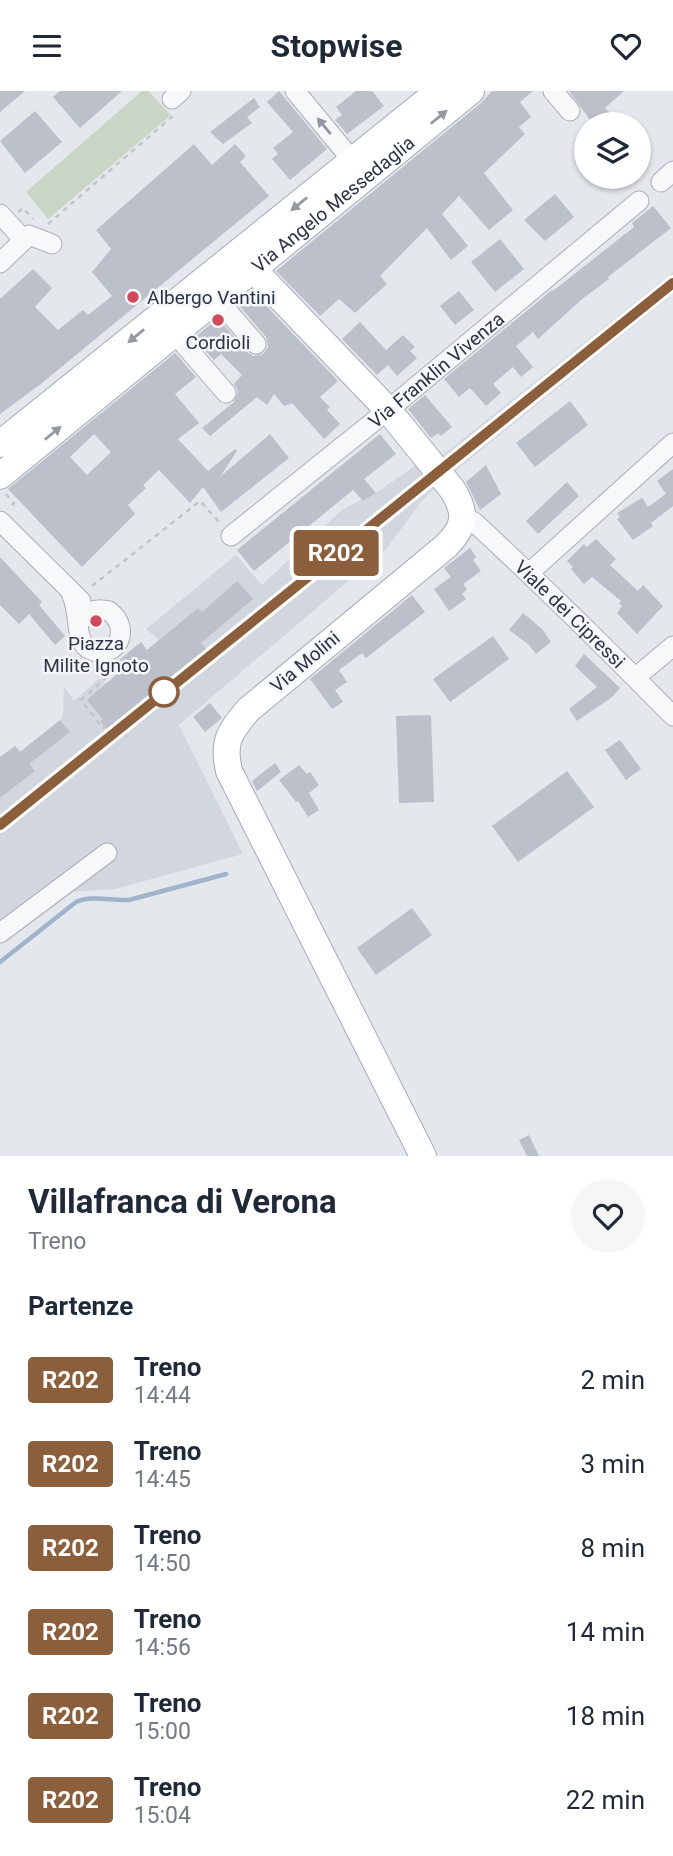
<!DOCTYPE html>
<html lang="it">
<style>
:root{--surface:#fff;--page:#f6f6f7;--text:#1f2937;--muted:#747a83}
body{margin:0;font-family:Roboto,sans-serif;background:var(--page);color:var(--text);height:100vh;display:flex;flex-direction:column;font-size:26px;white-space:nowrap}
*{box-sizing:border-box;margin:0}
p{font-size:23px;color:var(--muted)}
.icon{flex:none;width:38px;height:38px;fill:none;stroke:currentColor;stroke-width:2;stroke-linecap:round;stroke-linejoin:round}
.map{position:relative;height:1065px;overflow:hidden}
.panel{display:flex;flex-direction:column;background:var(--surface);flex:1}
.panel>*{flex:none}
.badge{padding:0 14px;border-radius:5px;font-size:24px;line-height:46px}
.buttons{position:absolute;left:574px;top:21px;display:grid;gap:14px}
.buttons a{display:grid;place-items:center;width:77px;height:77px;border-radius:50%;background:var(--surface);box-shadow:0 2px 5px #0004;font-size:35px}
.map>.badge{position:absolute;translate:-50% -50%;box-shadow:0 0 0 4px #fff}
h2{padding:0 28px;font-size:26px;line-height:63px}
.round{display:grid;place-items:center;flex:none;width:74px;height:74px;border-radius:37px;background:var(--page)}
.headline{display:flex;align-items:center;justify-content:space-between;height:119px;padding:0 28px}
h1{font-size:33px;font-weight:700;line-height:52px}
ul{padding:0;list-style:none}
li{display:flex;align-items:center;gap:21px;height:84px;padding:0 28px}
li div{flex:1}
li b{display:block;font-size:26px}
li em{font-style:normal}
li .badge{min-width:77px;font-weight:700;text-align:center}
header{display:flex;justify-content:space-between;align-items:center;height:91px;padding:0 28px;background:var(--surface);font-size:32px;font-weight:700}
.map>svg:first-child{display:block}
</style>
<header><svg class="icon" aria-label="menu" viewBox="0 0 24 24"><path d="M4 6h16M4 12h16M4 18h16"/></svg>Stopwise<svg class="icon" aria-label="heart" viewBox="0 0 24 24"><path d="M12 20l-8-8c-3-5 5-10 8-4 3-6 11-1 8 4z"/></svg></header>
<div class="map">
<svg width="673" height="1065" viewBox="0 0 673 1065">
<rect width="100%" height="100%" fill="#e4e7ec"/>
<polygon fill="#d2d6de" points="673,181 673,203 437,395 421,411 387,457 179,634 243,763 115,798 69,801 0,853 0,666 15,655 20,661 60,629 63,625 64,595 74,610 100,587 106,593 123,579 117,571 141,551 147,559 159,549 146,538 236,464 262,494 343,418 376,402 419,372 425,378"/>
<polygon fill="#c9d6c5" points="142,0 148,0 171,24 48,128 26,101"/>
<g fill="none" stroke-linecap="round" stroke-linejoin="round">
<path stroke="#9fb4cc" stroke-width="4.5" d="M 0,871 L 76,811 C 92,804 111,810 129,809 L 226,783"/>
</g>
<g fill="#bbc0ca" fill-rule="evenodd">
<polygon points="0,0 25,0 0,21"/>
<polygon points="60,0 122,0 80,37 53,6"/>
<polygon points="279,0 327,58 290,89 272,68 278,63 273,57 293,41 267,11"/>
<polygon points="356,0 372,0 384,15 347,43 335,29 342,24 336,16"/>
<polygon points="492,0 533,0 520,11 531,26 519,36 525,43 484,82 513,119 489,139 459,105 442,123 468,155 451,169 427,137 380,185 387,193 355,222 339,208 320,225 276,180 481,12"/>
<polygon points="569,0 624,0 605,17 620,33 593,33"/>
<polygon points="254,7 260,16 247,26 252,32 223,53 210,41"/>
<polygon points="35,20 62,51 25,82 0,50"/>
<polygon points="194,53 212,74 235,53 246,65 240,71 269,105 42,292 0,323 0,208 33,178 52,197 35,216 58,239 83,219 88,224 112,205 92,181 111,158 96,139"/>
<polygon points="555,103 574,126 545,150 524,129"/>
<polygon points="653,115 671,137 608,186 609,188 581,209 538,248 533,241 516,255 533,276 521,286 513,276 493,293 501,302 486,315 470,297 459,306 444,288 552,199 553,200 634,136 632,132"/>
<polygon points="500,148 524,178 495,201 471,171"/>
<polygon points="252,200 338,290 320,306 330,316 327,319 340,333 324,348 292,312 284,315 274,303 267,314 257,306 210,345 202,337 234,311 238,300 234,293 242,284 221,263 214,269 194,247 218,227 247,261 253,265 263,263 268,256 266,246 237,212"/>
<polygon points="459,200 474,219 455,234 440,215"/>
<polygon points="360,231 386,259 403,244 415,256 410,260 417,267 397,285 388,274 377,284 342,248"/>
<path d="M 175,262 L 196,286 L 175,303 L 199,332 L 178,348 L 208,380 L 235,358 L 237,360 L 220,386 L 270,343 L 289,367 L 221,421 L 203,396 L 190,412 L 159,379 L 143,394 L 146,397 L 128,414 L 135,423 L 82,476 L 8,398 ZM 94,343 L 111,361 L 87,384 L 70,366 Z"/>
<polygon points="425,304 452,336 441,345 438,342 431,347 408,318"/>
<polygon points="570,310 588,334 535,376 516,352"/>
<polygon points="380,343 396,363 364,388 376,402 363,410 353,399 254,480 237,459"/>
<polygon points="486,374 501,403 480,419 466,391"/>
<polygon points="673,378 673,415 651,432 653,435 633,449 617,428 620,426 617,422 642,407 648,416 666,403 657,390"/>
<polygon points="567,391 579,405 538,443 526,430"/>
<polygon points="596,448 616,468 610,474 638,500 643,494 663,515 637,543 617,522 622,515 619,512 621,510 592,486 584,493 571,478 573,476 567,470 584,453 587,456"/>
<polygon points="470,457 476,466 473,469 481,480 463,493 467,498 462,503 466,508 449,520 434,498 451,486 444,477"/>
<polygon points="0,466 42,511 39,514 65,545 55,554 29,523 19,533 0,514"/>
<polygon points="237,490 253,508 201,552 208,560 109,641 100,630 103,628 87,609 123,578 117,571 141,551 147,559 198,517 202,521"/>
<polygon points="412,504 425,521 366,567 362,562 339,579 347,591 335,599 343,611 332,618 310,588"/>
<polygon points="523,522 542,538 551,551 536,563 528,553 509,539"/>
<polygon points="493,545 509,568 450,611 433,588"/>
<polygon points="584,563 620,597 611,607 577,630 569,618 597,596 575,575"/>
<polygon points="210,612 222,627 205,641 193,626"/>
<polygon points="431,624 434,711 399,712 396,625"/>
<polygon points="60,629 70,641 29,673 35,680 0,707 0,666 15,655 20,661"/>
<polygon points="620,649 641,678 626,689 605,659"/>
<polygon points="275,672 281,681 257,700 252,690"/>
<polygon points="299,674 307,683 310,681 319,694 309,702 319,719 308,726 298,710 296,711 279,689"/>
<polygon points="567,680 594,716 518,771 492,735"/>
<polygon points="412,817 432,844 376,884 357,857"/>
<polygon points="529,1044 539,1065 527,1065 519,1049"/>
</g>
<g fill="none" stroke-linecap="round" stroke-linejoin="round">
<g stroke="#a9aeb7" stroke-width="21">
<g id="minor">
<polyline points="295,0 361,80"/>
<polyline points="553,0 570,20"/>
<polyline points="172,8 181,0"/>
<polyline points="661,91 673,80"/>
<polyline points="0,123 24,149"/>
<polyline points="0,172 29,144 52,153"/>
<polyline points="217,208 256,253"/>
<polyline points="175,243 226,302"/>
<path id="s1" d="M 463,426 L 474,431 C 542,494 608,559 673,625"/>
<polyline points="0,430 81,510"/>
<path id="s2" d="M 231,445 L 388,319 L 639,110"/>
<polyline points="529,482 673,352"/>
<path d="M 72,505 C 81,523 73,551 91,559 C 116,570 133,538 109,520 C 94,516 87,521 79,532"/>
<polyline points="636,586 673,555"/>
<polyline points="0,842 107,762"/>
</g>
</g>
<g stroke="#a3abb8" stroke-width="28">
<g id="major">
<path d="M 227,171 L 239,169 L 246,171 L 388,319 L 452,398 C 467,422 466,435 446,455 L 248,619 C 230,641 222,650 229,680 L 423,1065"/>
<polyline points="0,353 439,0"/>
<path id="s3" d="M 0,385 L 471,0"/>
</g>
</g>
<g stroke="#c2c5cb" stroke-width="2.5" stroke-dasharray="5 5" stroke-linecap="butt">
<polyline points="18,121 23,117 33,128"/>
<polyline points="48,133 173,25"/>
<polyline points="6,403 14,412 10,416"/>
<polyline points="92,495 200,410 221,433"/>
<polyline points="108,577 109,584 81,609 103,637 112,629 127,646"/>
</g>
<use href="#minor" stroke="#f7f8fa" stroke-width="19"/>
<use href="#major" stroke="#fff" stroke-width="26"/>
<polyline stroke="#7d8696" stroke-width="4.5" stroke-dasharray="3.5 7" stroke-linecap="butt" points="0,734 673,192"/>
</g>
<defs><path id="oneway-solid" d="M-6-.8H1V-3.2L6.5 0L1 3.2V.8H-6Z" transform="scale(1.75)"/></defs>
<g fill="#959aa2">
<use href="#oneway-solid" transform="translate(439 26) rotate(-39)"/>
<use href="#oneway-solid" transform="translate(299 113) rotate(141)"/>
<use href="#oneway-solid" transform="translate(136 245) rotate(141)"/>
<use href="#oneway-solid" transform="translate(53 342) rotate(-39)"/>
</g>
<use fill="#9196a0" href="#oneway-solid" transform="translate(324 35) rotate(-130)"/>
<g fill="none" stroke-linecap="round" stroke-linejoin="round">
<g stroke="#fff" stroke-width="16">
<polyline id="line" points="0,734 673,192"/>
</g>
<use href="#line" stroke="#8b5e3c" stroke-width="10"/>
</g>
<g fill="#d1495b" stroke="#f4f6f9" stroke-width="2.5">
<circle cx="133" cy="206" r="7"/>
<circle cx="218" cy="229" r="7"/>
<circle cx="96" cy="530" r="7"/>
</g>
<circle fill="#fff" stroke="#8b5e3c" stroke-width="3.5" cx="164" cy="601" r="14"/>
<g text-anchor="middle" dominant-baseline="central" stroke-width="5" stroke-linejoin="round" paint-order="stroke">
<g font-size="19" fill="#2b3445" stroke="#f4f6f9">
<text stroke="none"><textPath href="#s3" startOffset="430">Via Angelo Messedaglia</textPath></text>
<text stroke="none"><textPath href="#s2" startOffset="264">Via Franklin Vivenza</textPath></text>
<text stroke="none"><textPath href="#s1" startOffset="145">Viale dei Cipressi</textPath></text>
<text transform="translate(305 571) rotate(-40)">Via Molini</text>
</g>
<g font-size="19" fill="#2b3445" stroke="#f4f6f9">
<text x="147" y="206" text-anchor="start">Albergo Vantini</text>
<text x="218" y="251">Cordioli</text>
<text x="96" y="552">Piazza<tspan x="96" dy="22">Milite Ignoto</tspan></text>
</g>
</g>
</svg>
<div class="buttons">
<a><svg class="icon" aria-label="layers" viewBox="0 0 24 24"><path d="M12 4l9 5-9 5-9-5zM3 14l9 5 9-5"/></svg></a>
</div>
<b class="badge" style="left:336px;top:462px;background:#8b5e3c;color:#fff">R202</b>
</div>
<section class="panel">
<div class="headline"><div><h1>Villafranca di Verona</h1><p>Treno</p></div><a class="round"><svg class="icon" aria-label="heart" viewBox="0 0 24 24"><path d="M12 20l-8-8c-3-5 5-10 8-4 3-6 11-1 8 4z"/></svg></a></div>
<h2>Partenze</h2>
<ul>
<li><span class="badge" style="background:#8b5e3c;color:#fff">R202</span><div><b>Treno</b><p>14:44</p></div><em>2 min</em></li>
<li><span class="badge" style="background:#8b5e3c;color:#fff">R202</span><div><b>Treno</b><p>14:45</p></div><em>3 min</em></li>
<li><span class="badge" style="background:#8b5e3c;color:#fff">R202</span><div><b>Treno</b><p>14:50</p></div><em>8 min</em></li>
<li><span class="badge" style="background:#8b5e3c;color:#fff">R202</span><div><b>Treno</b><p>14:56</p></div><em>14 min</em></li>
<li><span class="badge" style="background:#8b5e3c;color:#fff">R202</span><div><b>Treno</b><p>15:00</p></div><em>18 min</em></li>
<li><span class="badge" style="background:#8b5e3c;color:#fff">R202</span><div><b>Treno</b><p>15:04</p></div><em>22 min</em></li>
</ul>
</section>
